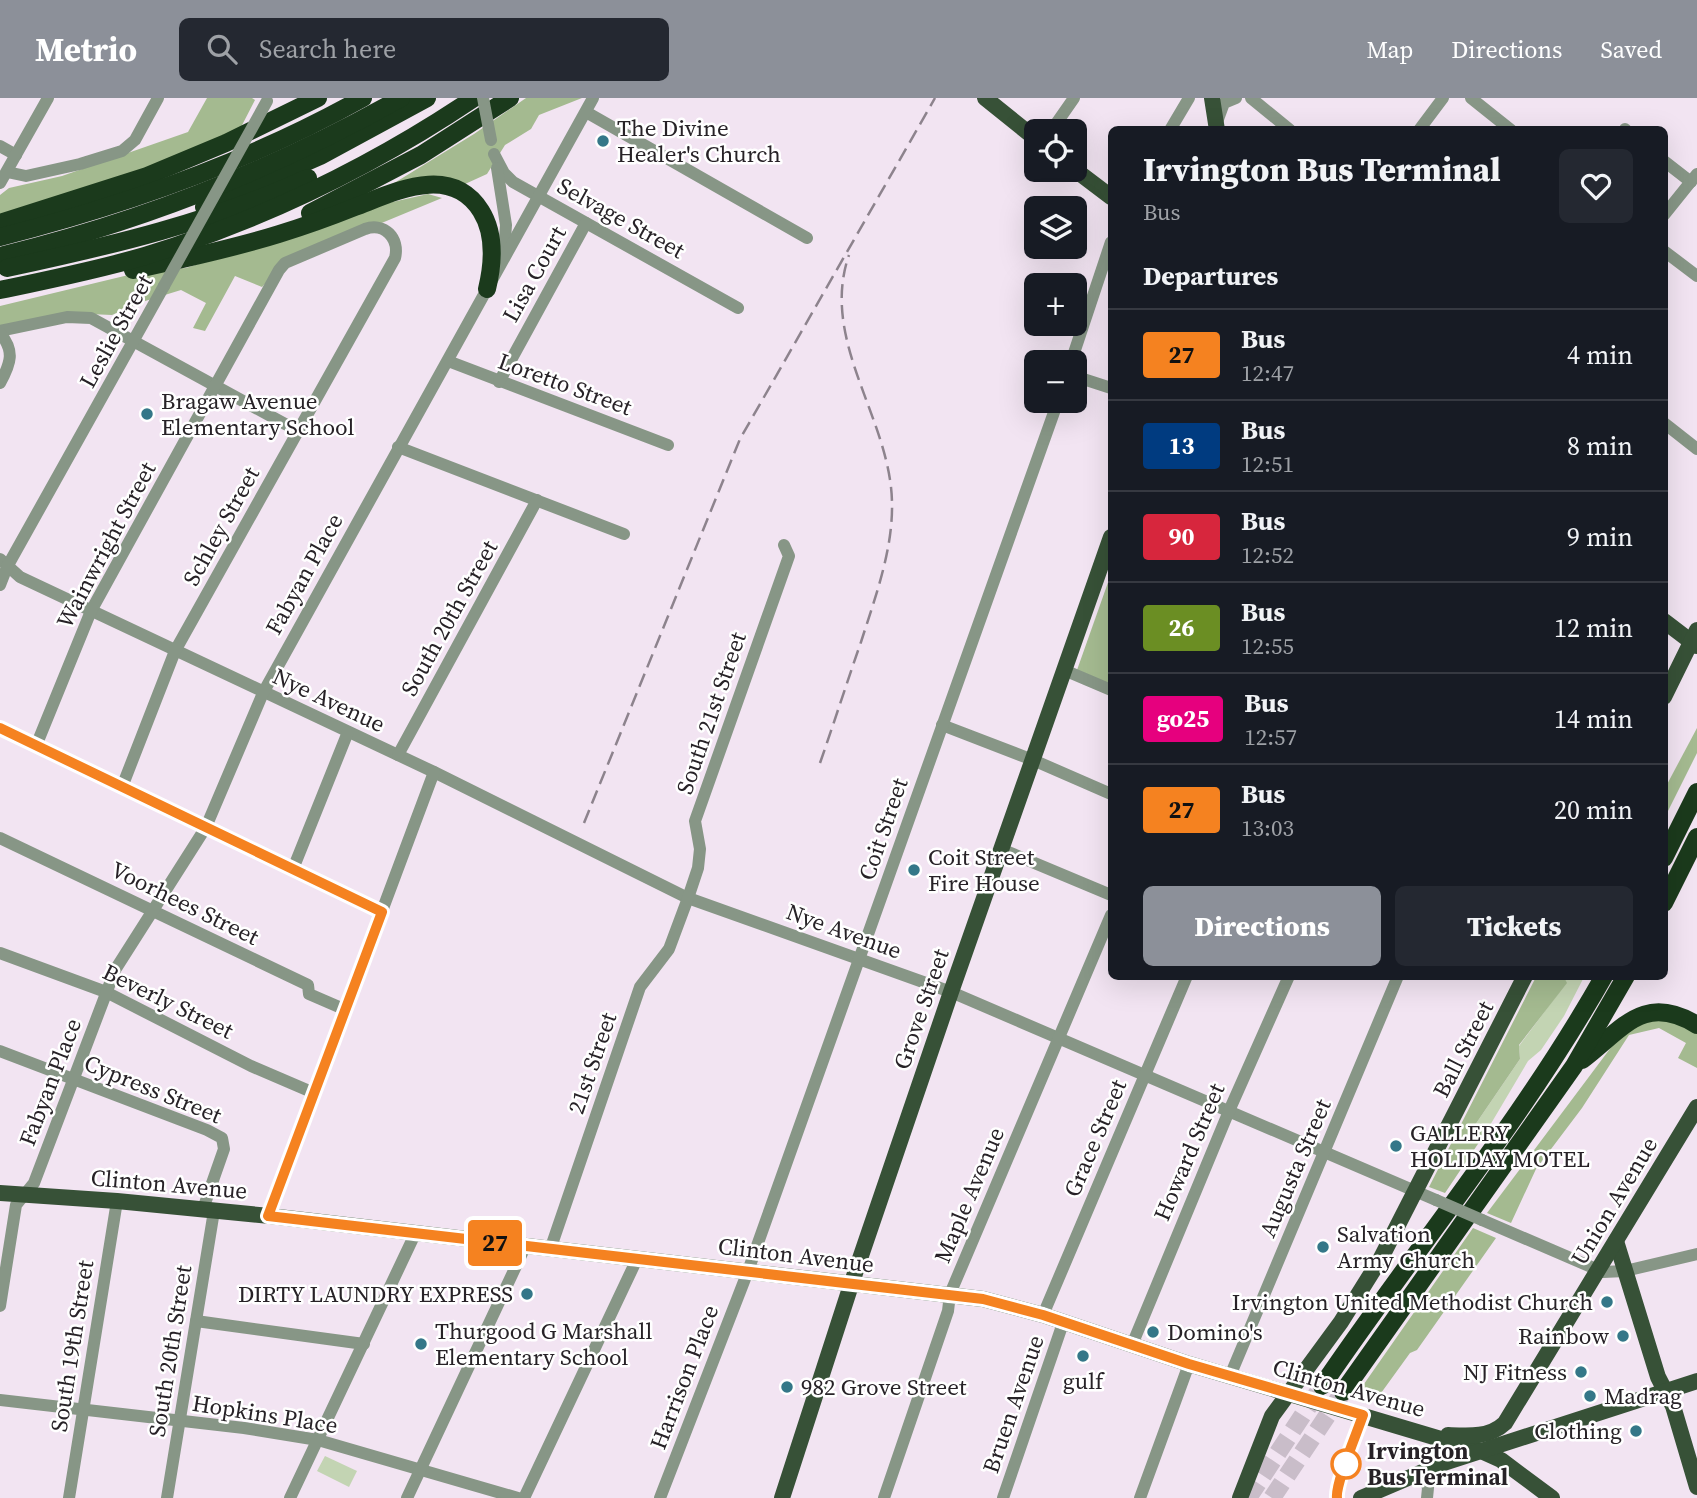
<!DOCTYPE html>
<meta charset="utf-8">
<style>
:root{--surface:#171b24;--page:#242831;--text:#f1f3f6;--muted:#9ea1a6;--line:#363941;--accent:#8c9099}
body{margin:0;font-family:"Source Serif 4",serif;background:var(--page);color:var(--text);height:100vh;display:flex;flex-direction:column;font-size:26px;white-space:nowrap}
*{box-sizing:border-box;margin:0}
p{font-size:23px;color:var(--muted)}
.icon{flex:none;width:38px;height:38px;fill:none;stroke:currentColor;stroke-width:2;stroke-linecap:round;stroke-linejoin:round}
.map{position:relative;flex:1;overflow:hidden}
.details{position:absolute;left:1108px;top:28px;width:560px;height:854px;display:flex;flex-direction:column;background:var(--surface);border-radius:10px;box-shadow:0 7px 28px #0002}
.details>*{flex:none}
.badge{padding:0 14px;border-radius:5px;font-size:24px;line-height:46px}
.buttons{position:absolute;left:1024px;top:21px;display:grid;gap:14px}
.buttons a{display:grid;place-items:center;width:63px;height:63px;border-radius:10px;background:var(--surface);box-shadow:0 7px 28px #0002;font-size:35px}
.map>.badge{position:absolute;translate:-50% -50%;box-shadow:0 0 0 4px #fff}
h2{padding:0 35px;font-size:26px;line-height:63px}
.round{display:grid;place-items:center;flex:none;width:74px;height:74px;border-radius:10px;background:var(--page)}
.headline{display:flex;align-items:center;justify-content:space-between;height:119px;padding:0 35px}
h1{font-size:33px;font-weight:800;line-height:52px}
.primary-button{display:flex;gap:14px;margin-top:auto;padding:14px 35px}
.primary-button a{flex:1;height:80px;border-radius:10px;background:var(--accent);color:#fff;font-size:28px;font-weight:800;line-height:80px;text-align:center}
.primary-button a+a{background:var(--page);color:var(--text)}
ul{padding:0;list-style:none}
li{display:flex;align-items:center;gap:21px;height:91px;padding:0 35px;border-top:2px solid var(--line)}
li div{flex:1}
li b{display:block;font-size:26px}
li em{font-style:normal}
li .badge{min-width:77px;font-weight:700;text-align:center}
header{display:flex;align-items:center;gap:42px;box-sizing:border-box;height:98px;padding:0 35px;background:var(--accent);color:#fff}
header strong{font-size:33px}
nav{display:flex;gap:38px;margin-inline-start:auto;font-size:24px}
.search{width:490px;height:63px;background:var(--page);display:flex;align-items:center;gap:18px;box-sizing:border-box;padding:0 24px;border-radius:10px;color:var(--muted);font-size:26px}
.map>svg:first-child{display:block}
</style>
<header>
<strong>Metrio</strong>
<div class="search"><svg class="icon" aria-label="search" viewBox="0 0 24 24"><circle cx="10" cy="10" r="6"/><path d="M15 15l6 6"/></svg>Search here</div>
<nav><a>Map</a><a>Directions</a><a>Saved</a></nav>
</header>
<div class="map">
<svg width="1697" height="1400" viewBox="0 0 1697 1400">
<rect width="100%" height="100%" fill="#f2e4f2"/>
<g fill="#c3d4b3">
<polygon points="1564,879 1584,879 1564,918 1541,952 1528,963 1486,1034 1475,1027 1520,961 1519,948 1566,885"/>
<polygon points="325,1358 357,1373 349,1389 317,1373"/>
</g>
<g fill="#a4ba90">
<polygon points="207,0 252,0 255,2 239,33 147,71 0,118 0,97 9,90 62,78 188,34"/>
<polygon points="526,0 582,0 539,17 531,31 505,47 487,76 465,86 391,87 474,36"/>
<polygon points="428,96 442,100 285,165 262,189 235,178 205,233 193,230 206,205 181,192 142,204 112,217 66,215 0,231 0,208 145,173 186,170 388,105"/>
<polygon points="1111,476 1111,587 1077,572"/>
<polygon points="1697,630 1697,655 1664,721 1664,692"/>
<polygon points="1536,879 1564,879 1567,885 1519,947 1520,961 1475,1027 1486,1034 1445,1095 1429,1089"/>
<polygon points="1655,920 1681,926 1697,936 1697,970 1678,960 1686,945 1659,930 1629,937 1582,1010 1536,1071 1511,1125 1487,1115 1615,944 1633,927"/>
<polygon points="1473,1130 1496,1140 1417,1252 1410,1255 1376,1302 1357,1296"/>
</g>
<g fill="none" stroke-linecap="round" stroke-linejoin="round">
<g stroke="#c9bdc9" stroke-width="18" stroke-dasharray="18 9" stroke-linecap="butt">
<polyline points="1248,1400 1320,1291"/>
<polyline points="1272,1400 1343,1294"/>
</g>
<g stroke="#879686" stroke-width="12">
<polyline points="1251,0 1290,32"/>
<polyline points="1471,0 1511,32"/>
<polyline points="586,14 807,140"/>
<polyline points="1217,24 1224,5 1236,0"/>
<polyline points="1625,31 1626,32"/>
<polyline points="1170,32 1189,0"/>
<polyline points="1419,32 1443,0"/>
<polyline points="1051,33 1074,0"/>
<polyline points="0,48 16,57"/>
<polyline points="494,56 504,75 513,84 738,210"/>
<polyline points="1664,63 1691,84"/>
<polyline points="497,70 506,127 504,155"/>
<polyline points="7,74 26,78 80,66 122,53 135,42 158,0"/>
<polyline points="0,85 48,0"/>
<polyline points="1664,117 1697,76"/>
<polyline points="1664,153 1697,178"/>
<polyline points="0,233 67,219 91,220 298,333"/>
<path d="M 0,235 C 15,253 11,265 0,285"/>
<polyline points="448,263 668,347"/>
<polyline points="1071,264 1111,144"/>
<polyline points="1074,278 1111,290"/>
<polyline points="499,284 586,125"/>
<polyline points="1664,325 1697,351"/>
<polyline points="398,349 624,436"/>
<polyline points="0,461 20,479 434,674 688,800 951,894 1436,1102"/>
<polyline points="0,487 7,469 164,188"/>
<polyline points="1064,572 1111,592"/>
<polyline points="942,627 1033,662 1111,696"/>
<polyline points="0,630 382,814"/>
<path d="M 36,648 L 91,513 L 279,172 L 285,165 L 365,131 C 384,124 400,140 395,160 L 175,553 L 122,689"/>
<polyline points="398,657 537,402"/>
<polyline points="0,740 308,887 309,896 346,912"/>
<polyline points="1001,751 1111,797"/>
<polyline points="293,771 348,634"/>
<polyline points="0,855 106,894 251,968 314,995"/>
<polyline points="0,953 207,1032 222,1040 224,1051 203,1111"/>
<polyline points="268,1118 434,674"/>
<polyline points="1482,1122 1603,1174 1625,1173 1697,1156"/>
<polyline points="550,1152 640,889 669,851 688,800 698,770 700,751 695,723 789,458 784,447"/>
<polyline points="0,1208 16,1107 34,1085 115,872 206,729 263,595 593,0"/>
<polyline points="1043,1217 1187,878"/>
<polyline points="196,1223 364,1246"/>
<polyline points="1132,1247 1229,1013 1289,878"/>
<polyline points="1230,1278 1398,878"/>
<polyline points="0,1302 244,1330 318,1342 518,1400"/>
<polyline points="1422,1373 1428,1390 1427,1400"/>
<polyline points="69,1400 117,1103"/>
<polyline points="167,1400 214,1113"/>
<polyline points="290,1400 415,1136"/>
<polyline points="407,1400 525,1149"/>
<polyline points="524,1400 637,1161"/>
<polyline points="660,1400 748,1173 1058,303"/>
<polyline points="884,1400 948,1213 950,1196 1111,817"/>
<polyline points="1003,1400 1063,1225"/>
<polyline points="1140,1400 1189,1266"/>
</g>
<g stroke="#375137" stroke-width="16">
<polyline points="985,0 1036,41"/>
<polyline points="1212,0 1217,32"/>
<polyline points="1074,71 1111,99"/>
<polyline points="1664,523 1697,548"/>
<polyline points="1664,599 1697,532"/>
<polyline points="0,1095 117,1103 270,1118 983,1201 1043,1217 1189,1266 1481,1353 1501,1362 1552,1400"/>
<polyline points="1616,1143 1658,1279 1673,1308 1697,1389"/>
<path d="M 1448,1337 C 1468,1338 1489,1340 1505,1325 L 1697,1009"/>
<polyline points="782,1400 851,1187 951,894 1111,439"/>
<polyline points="1240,1400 1272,1318 1341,1224 1381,1160 1525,878"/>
<polyline points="1361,1400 1441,1366 1697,1283"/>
</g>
<g stroke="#1b3a1c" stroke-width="18">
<polyline points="204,109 320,58 427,0"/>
<polyline points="310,115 421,57 510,0"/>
<polyline points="0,125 147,78 226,45 318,0"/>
<path d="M 0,139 C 126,107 249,64 363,0"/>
<path d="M 0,158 C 140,124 275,71 401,0"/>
<path d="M 7,170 C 110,148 212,124 308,80"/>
<path d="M 133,172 C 183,161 231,151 279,136 C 305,128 330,119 355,109 C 395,94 451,65 481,113 C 496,137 493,166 487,191"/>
<path d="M 0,192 C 48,182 97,172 145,158 C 261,122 373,68 474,0"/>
<polyline points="1664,760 1697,694"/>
<polyline points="1664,805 1697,739"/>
<path d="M 1582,962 C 1622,932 1643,894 1697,927"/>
<path d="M 1322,1288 C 1415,1151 1522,1023 1604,878"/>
<polyline points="1343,1294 1574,968 1626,878"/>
</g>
<g stroke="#8d838d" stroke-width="2.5" stroke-dasharray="14 7" stroke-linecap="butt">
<path d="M 820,665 C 834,625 847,584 861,544 C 875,500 893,452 892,405 C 891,321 819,243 849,157"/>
<polyline points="584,725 740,341 935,0"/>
</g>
<g stroke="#879686" stroke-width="12">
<polyline points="483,0 491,42"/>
<polyline points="164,188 267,3"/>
<polyline points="1436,1102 1482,1122"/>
</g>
</g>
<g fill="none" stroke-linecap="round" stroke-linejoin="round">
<g stroke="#fff" stroke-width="16">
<path id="line" d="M 0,630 L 382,814 L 268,1118 L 983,1201 L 1043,1217 L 1189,1266 L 1363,1317 C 1357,1335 1335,1386 1337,1400"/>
</g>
<use href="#line" stroke="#f58220" stroke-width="10"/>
</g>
<g fill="#347788" stroke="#fff" stroke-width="2.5">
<circle cx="603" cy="43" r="7"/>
<circle cx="147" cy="316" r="7"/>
<circle cx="914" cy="772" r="7"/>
<circle cx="1396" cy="1048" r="7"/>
<circle cx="1323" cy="1149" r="7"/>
<circle cx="527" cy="1196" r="7"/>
<circle cx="1607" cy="1204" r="7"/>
<circle cx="1153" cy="1234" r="7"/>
<circle cx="1623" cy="1238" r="7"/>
<circle cx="421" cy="1246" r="7"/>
<circle cx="1083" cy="1258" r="7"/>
<circle cx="1581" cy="1274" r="7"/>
<circle cx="787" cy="1289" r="7"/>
<circle cx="1590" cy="1298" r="7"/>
<circle cx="1636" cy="1333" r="7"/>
</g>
<circle fill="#fff" stroke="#f58220" stroke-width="3.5" cx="1346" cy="1366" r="14"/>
<g text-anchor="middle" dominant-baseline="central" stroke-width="5" stroke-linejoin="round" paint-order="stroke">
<g font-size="23" fill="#272227" stroke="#fff" text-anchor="start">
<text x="617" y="30">The Divine<tspan x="617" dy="26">Healer's Church</tspan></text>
<text x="161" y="303">Bragaw Avenue<tspan x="161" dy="26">Elementary School</tspan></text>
<text x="928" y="759">Coit Street<tspan x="928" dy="26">Fire House</tspan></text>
<text x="1410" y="1035">GALLERY<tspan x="1410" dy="26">HOLIDAY MOTEL</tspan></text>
<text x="1337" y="1136">Salvation<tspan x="1337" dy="26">Army Church</tspan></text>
<text x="513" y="1196" text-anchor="end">DIRTY LAUNDRY EXPRESS</text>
<text x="1593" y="1204" text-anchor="end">Irvington United Methodist Church</text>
<text x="435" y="1233">Thurgood G Marshall<tspan x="435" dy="26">Elementary School</tspan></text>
<text x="1167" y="1234">Domino's</text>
<text x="1609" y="1238" text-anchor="end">Rainbow</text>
<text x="1567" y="1274" text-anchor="end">NJ Fitness</text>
<text x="1083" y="1283" text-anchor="middle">gulf</text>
<text x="801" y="1289">982 Grove Street</text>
<text x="1604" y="1298">Madrag</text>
<text x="1622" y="1333" text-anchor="end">Clothing</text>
</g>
<g font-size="23" fill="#272227" stroke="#fff">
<text transform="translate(621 120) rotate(29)">Selvage Street</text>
<text transform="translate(534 176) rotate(-61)">Lisa Court</text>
<text transform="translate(116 233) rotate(-61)">Leslie Street</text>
<text transform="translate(565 286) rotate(20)">Loretto Street</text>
<text transform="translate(221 428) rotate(-61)">Schley Street</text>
<text transform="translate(106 447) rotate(-62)">Wainwright Street</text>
<text transform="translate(304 476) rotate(-61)">Fabyan Place</text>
<text transform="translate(449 520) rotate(-61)">South 20th Street</text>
<text transform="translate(329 602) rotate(25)">Nye Avenue</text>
<text transform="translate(711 615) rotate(-71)">South 21st Street</text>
<text transform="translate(883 731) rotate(-71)">Coit Street</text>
<text transform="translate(185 805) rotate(26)">Voorhees Street</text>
<text transform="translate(844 833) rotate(20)">Nye Avenue</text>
<text transform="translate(168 903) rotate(26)">Beverly Street</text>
<text transform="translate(921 911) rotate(-71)">Grove Street</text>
<text transform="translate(1463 951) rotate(-63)">Ball Street</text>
<text transform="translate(592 965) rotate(-71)">21st Street</text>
<text transform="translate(50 984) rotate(-69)">Fabyan Place</text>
<text transform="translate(153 991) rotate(22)">Cypress Street</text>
<text transform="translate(1095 1040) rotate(-67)">Grace Street</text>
<text transform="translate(1189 1054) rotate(-67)">Howard Street</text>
<text transform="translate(1295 1070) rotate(-67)">Augusta Street</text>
<text transform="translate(169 1086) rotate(5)">Clinton Avenue</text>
<text transform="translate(969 1097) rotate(-67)">Maple Avenue</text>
<text transform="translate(1614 1103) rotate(-59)">Union Avenue</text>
<text transform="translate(796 1157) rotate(7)">Clinton Avenue</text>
<text transform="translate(72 1248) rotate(-81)">South 19th Street</text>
<text transform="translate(170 1253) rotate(-81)">South 20th Street</text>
<text transform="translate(684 1279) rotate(-69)">Harrison Place</text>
<text transform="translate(1349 1290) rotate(16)">Clinton Avenue</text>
<text transform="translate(1013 1306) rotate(-71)">Bruen Avenue</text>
<text transform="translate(265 1316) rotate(9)">Hopkins Place</text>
</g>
<g font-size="23" font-weight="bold" fill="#272227" stroke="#fff" text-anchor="start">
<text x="1367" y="1353">Irvington<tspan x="1367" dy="26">Bus Terminal</tspan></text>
</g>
</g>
</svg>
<div class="buttons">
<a><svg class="icon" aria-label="locate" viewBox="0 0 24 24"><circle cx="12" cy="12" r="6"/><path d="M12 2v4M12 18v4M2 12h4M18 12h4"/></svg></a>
<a><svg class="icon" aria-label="layers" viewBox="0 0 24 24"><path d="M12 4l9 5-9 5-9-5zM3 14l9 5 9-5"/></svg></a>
<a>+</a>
<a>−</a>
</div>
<b class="badge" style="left:495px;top:1145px;background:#f58220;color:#111">27</b>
<section class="details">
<div class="headline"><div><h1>Irvington Bus Terminal</h1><p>Bus</p></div><a class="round"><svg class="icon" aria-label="heart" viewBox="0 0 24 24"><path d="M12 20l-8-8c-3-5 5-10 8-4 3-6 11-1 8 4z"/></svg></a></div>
<h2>Departures</h2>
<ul>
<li><span class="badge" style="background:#f58220;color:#111">27</span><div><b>Bus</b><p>12:47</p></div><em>4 min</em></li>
<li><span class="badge" style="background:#003b80;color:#fff">13</span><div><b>Bus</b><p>12:51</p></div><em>8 min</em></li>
<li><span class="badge" style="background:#d7263d;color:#fff">90</span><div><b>Bus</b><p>12:52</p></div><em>9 min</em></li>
<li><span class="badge" style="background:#6b8e23;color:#fff">26</span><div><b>Bus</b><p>12:55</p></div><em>12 min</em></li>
<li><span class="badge" style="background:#e6007e;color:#fff">go25</span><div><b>Bus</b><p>12:57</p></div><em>14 min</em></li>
<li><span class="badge" style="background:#f58220;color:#111">27</span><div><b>Bus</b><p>13:03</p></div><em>20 min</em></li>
</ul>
<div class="primary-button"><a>Directions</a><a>Tickets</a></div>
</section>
</div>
